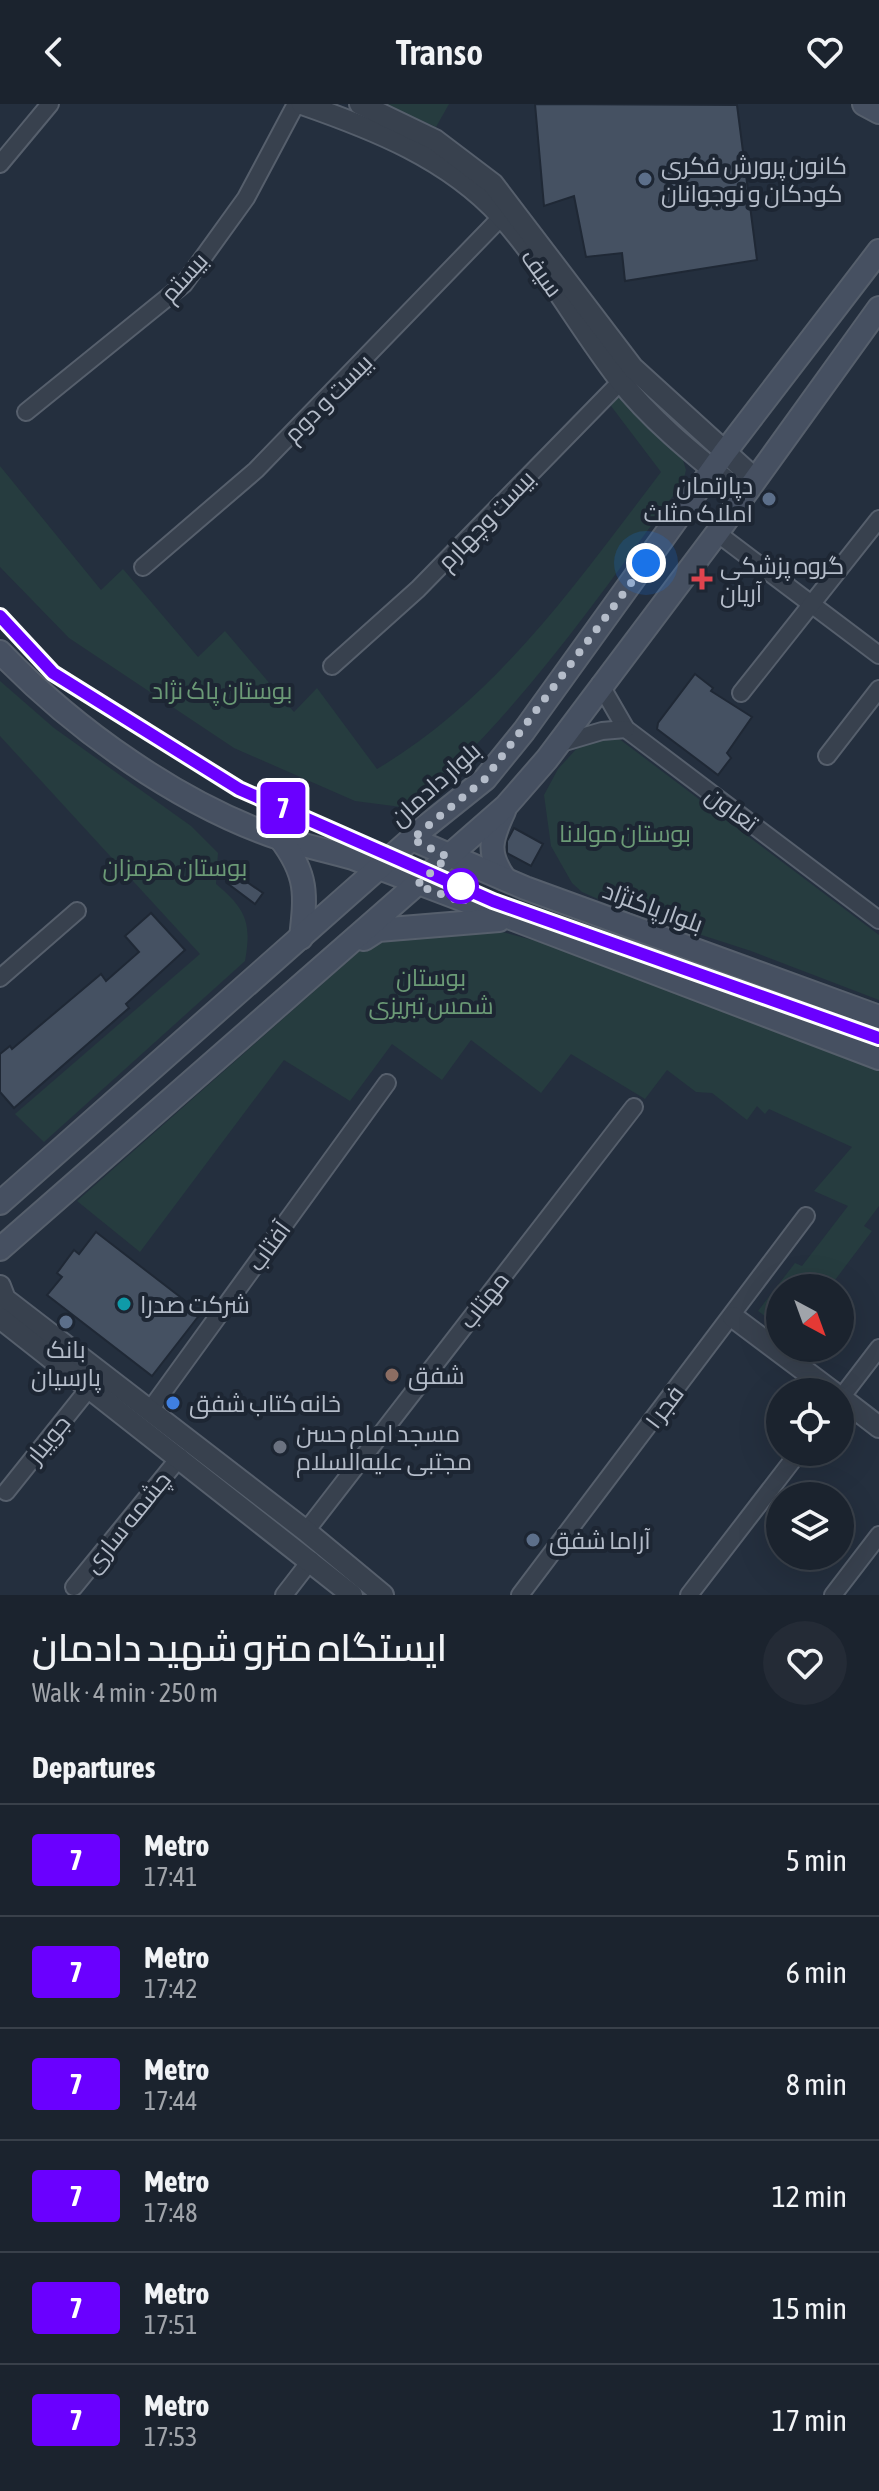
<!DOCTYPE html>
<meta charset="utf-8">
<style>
:root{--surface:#1b232e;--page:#242b36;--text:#f1f3f6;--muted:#a0a4aa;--line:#39404a}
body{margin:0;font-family:"Asap Condensed",Cairo,sans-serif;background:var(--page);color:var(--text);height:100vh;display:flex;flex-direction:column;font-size:30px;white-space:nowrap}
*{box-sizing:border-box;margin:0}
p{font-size:26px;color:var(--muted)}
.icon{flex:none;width:44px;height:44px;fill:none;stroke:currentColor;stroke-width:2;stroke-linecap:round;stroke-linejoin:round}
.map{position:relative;height:1491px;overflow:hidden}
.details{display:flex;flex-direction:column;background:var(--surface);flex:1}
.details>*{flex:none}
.badge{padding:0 16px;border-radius:6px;font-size:28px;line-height:52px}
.needle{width:52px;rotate:139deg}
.controls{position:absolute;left:766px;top:1170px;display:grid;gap:16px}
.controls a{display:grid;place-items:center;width:88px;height:88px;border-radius:50%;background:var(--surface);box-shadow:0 8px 32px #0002,0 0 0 2px var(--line);font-size:40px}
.you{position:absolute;width:40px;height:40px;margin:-20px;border:6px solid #fff;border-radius:50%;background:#1a73e8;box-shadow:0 0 0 12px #1a73e833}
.map>.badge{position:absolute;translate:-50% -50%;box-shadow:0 0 0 4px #fff}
h2{padding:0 32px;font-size:30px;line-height:72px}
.round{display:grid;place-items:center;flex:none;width:84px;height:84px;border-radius:42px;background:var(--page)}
.head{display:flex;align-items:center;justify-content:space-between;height:136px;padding:0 32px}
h1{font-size:38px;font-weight:600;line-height:60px}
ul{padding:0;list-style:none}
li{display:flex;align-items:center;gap:24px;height:112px;padding:0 32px;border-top:2px solid var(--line)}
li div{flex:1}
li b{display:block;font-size:30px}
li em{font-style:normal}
li .badge{min-width:88px;font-weight:700;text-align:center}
header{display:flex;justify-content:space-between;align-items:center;height:104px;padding:0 32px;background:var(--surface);font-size:36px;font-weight:600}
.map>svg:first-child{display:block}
</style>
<header><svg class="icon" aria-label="back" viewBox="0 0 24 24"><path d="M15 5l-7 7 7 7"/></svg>Transo<svg class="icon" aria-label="heart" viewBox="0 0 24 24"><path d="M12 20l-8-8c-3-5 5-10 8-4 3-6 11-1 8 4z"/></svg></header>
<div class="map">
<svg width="879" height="1491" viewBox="0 0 879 1491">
<rect width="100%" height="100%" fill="#242f3e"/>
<g fill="#263c3f">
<polygon points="383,0 449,0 436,23"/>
<path d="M 619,291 L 682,353 L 686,366 L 683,378 C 600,491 517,613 409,704 L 355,697 L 234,644 L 69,534 L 0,463 L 0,362 L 101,486 L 123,465 L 198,553 L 225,527 L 294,608 L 317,584 L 377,665 C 497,594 578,477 661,368 L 611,302 Z"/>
<path d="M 0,577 L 54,624 L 191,722 L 218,749 L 216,780 C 246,805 252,819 245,857 L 44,1038 L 15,1010 L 200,850 L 0,632 Z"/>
<polygon points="614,631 879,831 879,896 751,847 621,805 582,788 572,779 551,742 544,691 558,665 579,642"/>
<polygon points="484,823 540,838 879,965 879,1102 864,1122 872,1127 829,1184 780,1184 780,1223 758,1207 795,1159 802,1162 848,1102 814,1087 852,1043 769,1005 765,1010 757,1002 747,1016 712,989 696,988 667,966 645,995 571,950 541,989 471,936 442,976 392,940 350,997 284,956 140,1148 77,1097 371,837"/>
</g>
<g fill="#455162" stroke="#1f2835" stroke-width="2">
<polygon points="535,0 737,1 757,156 625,177 622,149 586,153 574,92 544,102"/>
<polygon points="695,570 713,584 711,587 752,613 727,649 731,654 718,671 657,625 658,619"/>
<polygon points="514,724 543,740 531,762 507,749 507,737"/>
<polygon points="234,769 263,789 255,800 227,779"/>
<polygon points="151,809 185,846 126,900 129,904 14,1004 0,988 0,950 10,942 12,945 101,870 106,877 139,848 125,832"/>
<polygon points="96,1128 201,1209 152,1272 47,1191 62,1173 57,1169 74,1146 79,1150"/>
</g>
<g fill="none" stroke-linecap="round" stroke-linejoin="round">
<g stroke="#565f6c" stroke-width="20">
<g id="minor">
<polyline points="0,60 50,0"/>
<polyline points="26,308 184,180 246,94 296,0"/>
<polyline points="717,429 879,551"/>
<polyline points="143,463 256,366 508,106"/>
<polyline points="332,562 418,485 629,269"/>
<polyline points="600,580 626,625 879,816"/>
<polyline points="741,589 879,415"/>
<polyline points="558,640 602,627 626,625"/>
<polyline points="827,652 879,585"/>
<polyline points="0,874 77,807"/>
<polyline points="840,1295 879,1244"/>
<polyline points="150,1306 387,979"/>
<polyline points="6,1388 90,1283"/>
<polyline points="306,1427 634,1003"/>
<polyline points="74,1483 180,1353"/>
<polyline points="284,1491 311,1456"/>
<polyline points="520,1491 806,1112"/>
<polyline points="689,1491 799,1348"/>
<polyline points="833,1491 879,1431"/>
</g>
</g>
<g stroke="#565f6c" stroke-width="24">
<g id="tertiary">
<path d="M 302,0 C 374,25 448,54 501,112 C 543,158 580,225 619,275 C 653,319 701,356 744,391"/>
<polyline points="360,0 435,36 493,80 633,264 755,375"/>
<polyline points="0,1182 5,1195 306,1427 383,1491"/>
<polyline points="733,1213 833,1288"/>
<polyline points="0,1214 352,1491"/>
<polyline points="840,1293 879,1323"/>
</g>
</g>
<g stroke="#565f6c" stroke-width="26">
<g id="secondary">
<polyline points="864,0 879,8"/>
<path d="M 0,548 C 74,625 180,701 282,735 C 305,742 329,747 353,754 L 879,954"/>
<path d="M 504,707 C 491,735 486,749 505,775"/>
<path d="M 280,734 C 308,771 306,790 301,834"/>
<polyline points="412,735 525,784 879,913"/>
<polyline points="364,835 378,826 499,816"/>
<polyline points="0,1099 425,723 485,675 524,627 725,348 879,147"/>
<polyline points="0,1145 506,702 547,655 717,429 879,204"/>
</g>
</g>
<use href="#minor" stroke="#38414e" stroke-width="16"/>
<use href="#tertiary" stroke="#38414e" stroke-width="20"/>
<use href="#secondary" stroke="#465061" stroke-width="22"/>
</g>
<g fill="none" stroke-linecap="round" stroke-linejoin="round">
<g stroke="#fff" stroke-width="18">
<polyline id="line" points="0,512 53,569 239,685 493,797 879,934"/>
</g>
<use href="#line" stroke="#6a00ff" stroke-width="12"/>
<polyline stroke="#b4bcc9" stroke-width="8" stroke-dasharray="0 14.4" points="461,782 465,799 417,781 448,753 412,735 485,675 646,459"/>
</g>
<g fill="#5c6f8a" stroke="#1d2633" stroke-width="3">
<circle cx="645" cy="75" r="8"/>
<circle cx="769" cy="395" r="8"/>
<circle cx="66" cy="1218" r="8"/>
<circle cx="533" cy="1436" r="8"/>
</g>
<path fill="#e0444e" stroke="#1d2633" stroke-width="3" d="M698 463h8v8h8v8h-8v8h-8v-8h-8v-8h8z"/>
<circle fill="#fff" stroke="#6a00ff" stroke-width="4" cx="461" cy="782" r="16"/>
<circle fill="#0f9aa8" stroke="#1d2633" stroke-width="3" cx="124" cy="1200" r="8"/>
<circle fill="#8d6e63" stroke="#1d2633" stroke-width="3" cx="392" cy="1271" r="8"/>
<circle fill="#3f7fe0" stroke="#1d2633" stroke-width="3" cx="173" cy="1299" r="8"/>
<circle fill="#6b7280" stroke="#1d2633" stroke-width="3" cx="280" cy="1343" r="8"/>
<g text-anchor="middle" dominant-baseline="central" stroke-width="8" stroke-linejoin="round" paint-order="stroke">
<g font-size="24" fill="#b4bcc9" stroke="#1d2633" text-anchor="start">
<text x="661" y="61">کانون پرورش فکری<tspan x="661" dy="28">کودکان و نوجوانان</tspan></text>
<text x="753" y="381" text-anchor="end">دپارتمان<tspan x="753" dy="28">املاک مثلث</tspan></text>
<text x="720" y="461">گروه پزشکی<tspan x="720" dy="28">آریان</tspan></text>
<text x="140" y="1200">شرکت صدرا</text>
<text x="66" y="1245" text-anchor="middle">بانک<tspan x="66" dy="28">پارسیان</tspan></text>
<text x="408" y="1271">شفق</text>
<text x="189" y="1299">خانه کتاب شفق</text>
<text x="296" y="1329">مسجد امام حسن<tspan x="296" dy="28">مجتبی علیه‌السلام</tspan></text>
<text x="549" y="1436">آراما شفق</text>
</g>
<g font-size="24" fill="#b4bcc9" stroke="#1d2633">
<text transform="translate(542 169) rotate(54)">سیف</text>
<text transform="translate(184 173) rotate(-48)">بیستم</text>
<text transform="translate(328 294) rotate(-45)">بیست و دوم</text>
<text transform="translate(486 416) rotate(-46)">بیست وچهارم</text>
<text transform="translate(435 680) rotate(-42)">بلوار دادمان</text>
<text transform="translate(732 705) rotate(37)">تعاون</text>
<text transform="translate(653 803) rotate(20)">بلوار پاکنژاد</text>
<text transform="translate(269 1142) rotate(-54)">آفتاب</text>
<text transform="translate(484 1196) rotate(-52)">مهتاب</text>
<text transform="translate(664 1303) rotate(-53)">فجر ۱</text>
<text transform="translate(48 1335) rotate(-51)">جویبار</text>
<text transform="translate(127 1418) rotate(-51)">چشمه ساری</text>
</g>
<g font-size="24" fill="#6b9a76" stroke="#1d2633">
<text x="222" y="586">بوستان پاک نژاد</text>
<text x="625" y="729">بوستان مولانا</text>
<text x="175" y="763">بوستان هرمزان</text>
<text x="431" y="873">بوستان<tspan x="431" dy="28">شمس تبریزی</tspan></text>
</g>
</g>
</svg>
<div class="controls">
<a><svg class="needle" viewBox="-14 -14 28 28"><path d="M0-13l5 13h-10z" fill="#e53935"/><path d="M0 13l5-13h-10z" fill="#a0a4aa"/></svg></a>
<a><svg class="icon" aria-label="locate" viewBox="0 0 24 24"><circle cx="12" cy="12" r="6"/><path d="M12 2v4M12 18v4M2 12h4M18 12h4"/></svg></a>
<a><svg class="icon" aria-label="layers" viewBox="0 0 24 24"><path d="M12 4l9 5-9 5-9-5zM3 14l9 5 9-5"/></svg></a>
</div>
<div class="you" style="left:646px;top:459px"></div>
<b class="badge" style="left:283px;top:704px;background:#6a00ff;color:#fff">7</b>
</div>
<section class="details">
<div class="head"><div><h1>ایستگاه مترو شهید دادمان</h1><p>Walk · 4 min · 250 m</p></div><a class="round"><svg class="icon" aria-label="heart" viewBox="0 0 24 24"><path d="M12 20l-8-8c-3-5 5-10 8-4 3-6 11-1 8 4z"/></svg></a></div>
<h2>Departures</h2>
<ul>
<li><span class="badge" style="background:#6a00ff;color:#fff">7</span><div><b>Metro</b><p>17:41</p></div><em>5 min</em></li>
<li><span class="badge" style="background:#6a00ff;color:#fff">7</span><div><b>Metro</b><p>17:42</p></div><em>6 min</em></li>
<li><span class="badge" style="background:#6a00ff;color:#fff">7</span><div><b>Metro</b><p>17:44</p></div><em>8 min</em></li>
<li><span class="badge" style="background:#6a00ff;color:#fff">7</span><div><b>Metro</b><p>17:48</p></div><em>12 min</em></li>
<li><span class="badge" style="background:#6a00ff;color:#fff">7</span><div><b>Metro</b><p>17:51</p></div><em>15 min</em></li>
<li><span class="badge" style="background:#6a00ff;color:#fff">7</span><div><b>Metro</b><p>17:53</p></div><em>17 min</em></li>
</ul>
</section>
